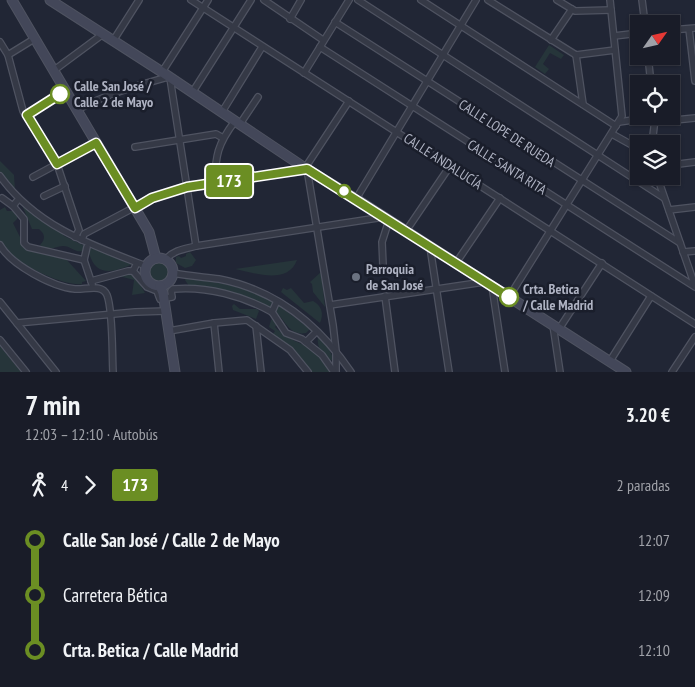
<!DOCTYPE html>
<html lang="es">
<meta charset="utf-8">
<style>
:root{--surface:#191c28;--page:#262934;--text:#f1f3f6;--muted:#9fa1a8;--line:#373a45}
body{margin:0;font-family:"PT Sans Narrow",sans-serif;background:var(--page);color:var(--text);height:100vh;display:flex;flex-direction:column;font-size:19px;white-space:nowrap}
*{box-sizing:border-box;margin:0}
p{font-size:16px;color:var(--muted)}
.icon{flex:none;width:28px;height:28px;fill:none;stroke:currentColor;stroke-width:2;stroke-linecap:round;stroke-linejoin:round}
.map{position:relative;height:372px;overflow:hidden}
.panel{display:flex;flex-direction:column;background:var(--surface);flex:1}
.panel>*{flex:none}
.badge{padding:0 10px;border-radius:4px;font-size:18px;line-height:32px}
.needle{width:32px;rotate:56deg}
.fabs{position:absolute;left:630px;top:15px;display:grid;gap:10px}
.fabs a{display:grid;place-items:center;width:50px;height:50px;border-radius:0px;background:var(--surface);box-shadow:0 1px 4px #0004,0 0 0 1px var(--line);font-size:25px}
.map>.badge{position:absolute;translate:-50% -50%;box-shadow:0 0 0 2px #fff}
.legs{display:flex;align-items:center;gap:8px;height:55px;padding:0 25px;font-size:16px}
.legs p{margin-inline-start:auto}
.summary{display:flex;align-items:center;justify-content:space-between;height:85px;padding:0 25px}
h1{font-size:28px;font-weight:800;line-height:38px}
ul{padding:0 25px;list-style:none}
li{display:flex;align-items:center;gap:18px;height:55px;font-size:19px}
li i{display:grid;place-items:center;width:8px;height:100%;margin:0 6px;background:currentColor}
li i::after{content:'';width:12px;height:12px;margin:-6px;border:4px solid;border-radius:50%;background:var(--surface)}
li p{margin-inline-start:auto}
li:first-child i{background:linear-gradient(#0000 50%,currentColor 0)}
li:last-child i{background:linear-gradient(currentColor 50%,#0000 0)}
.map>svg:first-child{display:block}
</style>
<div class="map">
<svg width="695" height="372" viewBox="0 0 695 372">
<rect width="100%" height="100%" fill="#212635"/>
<g fill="#26353a">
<polygon points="549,45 564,55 561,59 550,53 543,64 549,69 545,74 535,67"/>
<polygon points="0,161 14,175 15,190 0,173"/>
<path d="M 22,205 L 33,215 L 60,226 L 64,236 L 85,246 L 83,251 C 75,253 71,246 63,246 C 55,246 47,253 40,245 C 46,239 45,234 39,229 L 32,229 Z"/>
<path d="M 5,207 L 7,211 L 14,211 L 18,215 L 17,219 L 13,223 L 26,249 L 65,258 L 86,281 L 82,282 L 82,284 C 64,287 5,260 0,241 C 0,232 0,219 0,210 Z"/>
<path d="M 91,248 L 133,264 C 114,272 96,278 89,253 Z"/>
<polygon points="190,252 196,260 192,266 185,268 176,263 176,257 179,256 181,258 186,256 186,254"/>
<path d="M 297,260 C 288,285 254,273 235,269 Z"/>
<circle cx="159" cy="271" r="10"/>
<polygon points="321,272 325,307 313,292 312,284 310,282"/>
<polygon points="132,273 133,273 145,293 132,295 134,280 119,276"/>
<path d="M 186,277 C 217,282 245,287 273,301 L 270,309 L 217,289 L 189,286 L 185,280 Z"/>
<path d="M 283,288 L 287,290 L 291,288 L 304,303 L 313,301 C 322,306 324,314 320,323 L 281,292 Z"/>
<polygon points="234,304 240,309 257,309 259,311 256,319 233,310 232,306"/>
<path d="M 278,305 L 310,329 L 306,333 C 289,336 286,321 275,311 Z"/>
<path d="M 273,318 L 278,323 L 275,327 C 290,342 300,341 314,351 C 320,355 324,361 328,367 L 327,369 L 331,372 L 312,372 L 295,353 L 273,334 L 275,331 L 269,327 L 271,320 Z"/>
<path d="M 318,335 L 327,345 L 335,362 C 323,357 316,349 318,335 Z"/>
<polygon points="0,346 21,372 0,372"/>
</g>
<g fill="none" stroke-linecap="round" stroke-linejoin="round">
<g stroke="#4f5361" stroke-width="8">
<g id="street">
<polyline points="191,0 695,324"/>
<polyline points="264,0 323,40"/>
<polyline points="358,0 664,198"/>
<polyline points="421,0 616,126"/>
<polyline points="488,0 576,55 615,50"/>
<polyline points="557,0 575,11 611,10"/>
<polyline points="642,0 645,24"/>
<polyline points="290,19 301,0"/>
<polyline points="335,22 680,243"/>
<polyline points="689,29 695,81"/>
<polyline points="671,30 695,28"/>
<polyline points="614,36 639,33"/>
<polyline points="551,40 572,9"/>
<polyline points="113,41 139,0"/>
<polyline points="0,42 8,55 23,111 57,164 79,230 75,237"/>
<polyline points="320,47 695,287"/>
<polyline points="8,55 34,39"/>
<polyline points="576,55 583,104"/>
<polyline points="648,56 651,84"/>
<polyline points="53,71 103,34"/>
<polyline points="162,72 208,0"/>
<polyline points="304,73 349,0"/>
<polyline points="170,78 196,246"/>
<polyline points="192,93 251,0"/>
<path d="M 77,110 C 106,94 136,86 168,77"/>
<polyline points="222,112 262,47"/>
<polyline points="27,115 65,91"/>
<polyline points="619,122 654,117"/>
<polyline points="655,122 695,118"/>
<polyline points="240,124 258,97"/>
<polyline points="612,134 639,149"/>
<polyline points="652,144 655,119"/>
<polyline points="135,147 216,134 223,138"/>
<polyline points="671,165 695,162"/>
<polyline points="307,169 333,325 336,351 336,372"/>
<path d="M 0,176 C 36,226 91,245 146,266"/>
<polyline points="657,176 695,286"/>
<polyline points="33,177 96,143"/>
<path d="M 214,184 C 216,155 217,145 235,121"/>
<polyline points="44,196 65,186"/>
<polyline points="2,198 13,206 17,201"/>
<polyline points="356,199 476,0"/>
<polyline points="13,206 24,219 24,243 28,247 84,260 87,247"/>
<polyline points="669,210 695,207"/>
<polyline points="406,231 450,166"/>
<polyline points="82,240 84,234 152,198 187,187 305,168 349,101"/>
<path d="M 0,245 C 11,265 53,287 75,289 C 85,290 102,283 107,295 C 113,310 112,354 113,372"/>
<polyline points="430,247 449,372"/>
<polyline points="683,252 695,251"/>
<path d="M 166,259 C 174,250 185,249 196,246 L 384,217"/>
<polyline points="84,260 92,284"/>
<polyline points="456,263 500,198"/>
<polyline points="383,265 382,242 389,220"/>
<polyline points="133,271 147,287 157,291 160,299"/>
<path d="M 173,273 C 188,276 204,277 219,279 C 276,290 319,325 351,372"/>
<polyline points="91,281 128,271 133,271 136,265"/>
<polyline points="492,286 505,372"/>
<polyline points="385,296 395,372"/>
<polyline points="509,297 622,116 610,0"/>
<path d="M 166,298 L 172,297 L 171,291 L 173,289 C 207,286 243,296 272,312"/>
<polyline points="0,302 56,372"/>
<polyline points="276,303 272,312 286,333 302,339 322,355 334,372"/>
<polyline points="330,305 484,282"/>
<polyline points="17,323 135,312 166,311"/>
<polyline points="214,323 219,372"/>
<polyline points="553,325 560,372"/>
<polyline points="256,326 261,372"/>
<polyline points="559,329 602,263"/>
<polyline points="169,331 214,323 247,320 290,350 308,372"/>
<polyline points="0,340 26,372"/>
<polyline points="306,342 315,333"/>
<polyline points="610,361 651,296"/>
<polyline points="672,372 695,337"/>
</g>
</g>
<g stroke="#4f5361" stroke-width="11">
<g id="secondary">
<polyline points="12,0 149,232 156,258"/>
<polyline points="50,0 162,72 305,168 356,199 626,372"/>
<circle cx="159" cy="272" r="14"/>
<polyline points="160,286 163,293 175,372"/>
</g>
</g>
<use href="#street" stroke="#353946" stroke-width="5.5"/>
<use href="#secondary" stroke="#434759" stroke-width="9"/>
</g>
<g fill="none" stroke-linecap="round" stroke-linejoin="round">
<g stroke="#fff" stroke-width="11">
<polyline id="line-1" points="60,94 27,115 57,164 96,143 135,208 152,198 187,187 307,169 509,297"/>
</g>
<use href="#line-1" stroke="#6b8e23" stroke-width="8"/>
</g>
<g fill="#fff" stroke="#6b8e23" stroke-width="2.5">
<circle cx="60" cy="94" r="9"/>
<circle cx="344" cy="191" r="6"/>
<circle cx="509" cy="297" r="9"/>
</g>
<circle fill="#6b7280" stroke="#1a1e2b" stroke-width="2" cx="356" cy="277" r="5"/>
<g text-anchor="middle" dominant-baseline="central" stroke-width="5" stroke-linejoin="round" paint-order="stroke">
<g font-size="14" font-weight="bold" fill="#afb3c3" stroke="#1a1e2b" text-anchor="start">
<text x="74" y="86">Calle San José /<tspan x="74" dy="16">Calle 2 de Mayo</tspan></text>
<text x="523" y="289">Crta. Betica<tspan x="523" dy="16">/ Calle Madrid</tspan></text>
</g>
<g font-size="14" fill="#afb3c3" stroke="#1a1e2b">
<text transform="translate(507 133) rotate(33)">CALLE LOPE DE RUEDA</text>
<text transform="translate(443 161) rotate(33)">CALLE ANDALUCÍA</text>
<text transform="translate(507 167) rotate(32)">CALLE SANTA RITA</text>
</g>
<g font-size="14" font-weight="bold" fill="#afb3c3" stroke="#1a1e2b" text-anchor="start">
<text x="366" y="269">Parroquia<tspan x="366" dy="16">de San José</tspan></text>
</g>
</g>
</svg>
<div class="fabs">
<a><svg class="needle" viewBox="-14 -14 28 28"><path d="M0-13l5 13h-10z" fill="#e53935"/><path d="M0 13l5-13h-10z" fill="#9fa1a8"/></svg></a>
<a><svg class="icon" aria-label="locate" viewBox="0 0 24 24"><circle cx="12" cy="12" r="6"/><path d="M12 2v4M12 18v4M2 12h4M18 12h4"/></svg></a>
<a><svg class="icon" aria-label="layers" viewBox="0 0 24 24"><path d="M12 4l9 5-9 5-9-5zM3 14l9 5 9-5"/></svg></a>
</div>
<b class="badge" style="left:229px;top:181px;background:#6b8e23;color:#fff">173</b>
</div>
<section class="panel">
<div class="summary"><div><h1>7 min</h1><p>12:03 – 12:10 · Autobús</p></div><b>3.20 €</b></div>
<div class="legs"><svg class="icon" aria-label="walk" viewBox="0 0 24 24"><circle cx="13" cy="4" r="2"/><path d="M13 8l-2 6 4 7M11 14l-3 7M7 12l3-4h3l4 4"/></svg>4<svg class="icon" aria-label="forward" viewBox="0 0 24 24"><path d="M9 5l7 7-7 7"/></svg><b class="badge" style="background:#6b8e23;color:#fff">173</b><p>2 paradas</p></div>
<ul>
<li><i style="color:#6b8e23"></i><b>Calle San José / Calle 2 de Mayo</b><p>12:07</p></li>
<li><i style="color:#6b8e23"></i><span>Carretera Bética</span><p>12:09</p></li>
<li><i style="color:#6b8e23"></i><b>Crta. Betica / Calle Madrid</b><p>12:10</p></li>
</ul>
</section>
